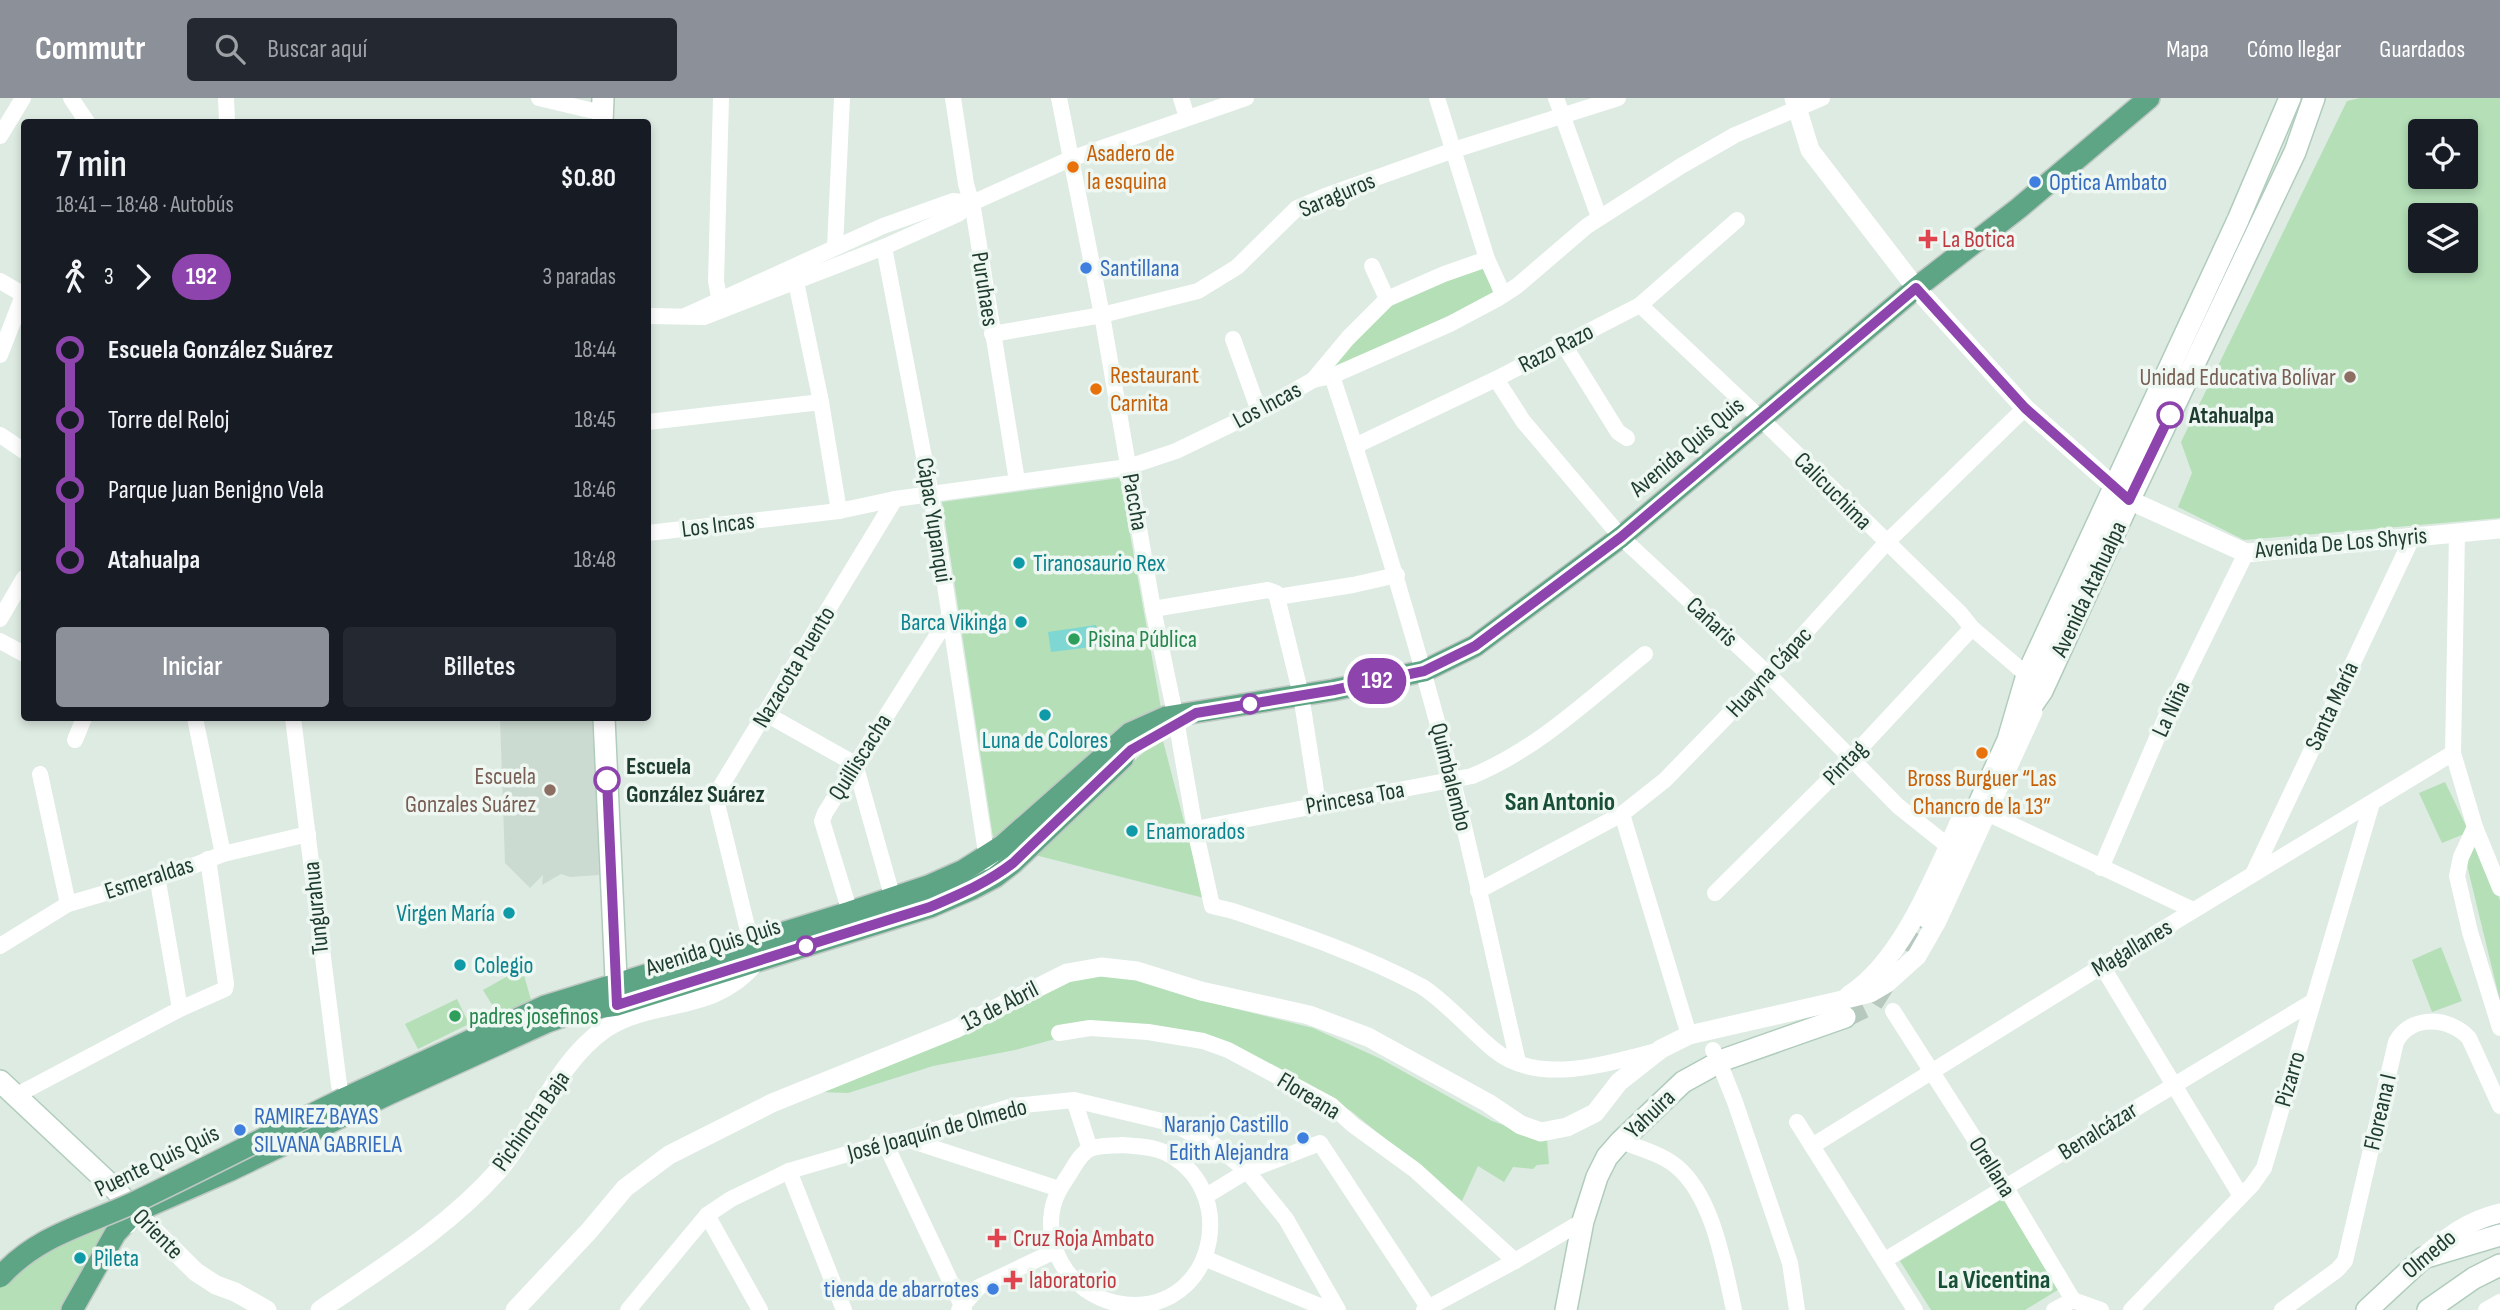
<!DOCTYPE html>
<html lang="es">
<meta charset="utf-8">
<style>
:root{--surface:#171b24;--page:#242831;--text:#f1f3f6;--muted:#9ea1a6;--accent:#8c9099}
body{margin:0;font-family:"Sofia Sans Condensed",sans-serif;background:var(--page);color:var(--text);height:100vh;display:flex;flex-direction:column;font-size:26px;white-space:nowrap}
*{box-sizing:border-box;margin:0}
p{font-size:23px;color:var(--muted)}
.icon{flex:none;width:38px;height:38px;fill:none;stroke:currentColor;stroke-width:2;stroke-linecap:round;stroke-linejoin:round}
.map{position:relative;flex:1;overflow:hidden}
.details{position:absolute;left:21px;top:21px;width:630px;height:602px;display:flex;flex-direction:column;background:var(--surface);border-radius:7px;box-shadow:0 4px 10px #0003}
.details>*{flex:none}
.badge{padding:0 14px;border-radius:23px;font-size:24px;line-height:46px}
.buttons{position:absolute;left:2408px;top:21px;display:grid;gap:14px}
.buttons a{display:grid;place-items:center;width:70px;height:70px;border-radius:7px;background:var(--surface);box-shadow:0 4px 10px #0003;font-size:35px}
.map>.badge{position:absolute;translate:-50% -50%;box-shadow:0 0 0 4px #fff}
.legs{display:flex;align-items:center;gap:10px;height:77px;padding:0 35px;font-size:23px}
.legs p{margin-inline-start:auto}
.summary{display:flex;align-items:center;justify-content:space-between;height:119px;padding:0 35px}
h1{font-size:38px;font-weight:600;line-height:52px}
.action{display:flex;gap:14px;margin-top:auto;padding:14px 35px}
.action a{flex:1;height:80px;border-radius:7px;background:var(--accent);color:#fff;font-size:28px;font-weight:600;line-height:80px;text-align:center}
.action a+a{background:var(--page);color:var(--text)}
ul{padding:0 35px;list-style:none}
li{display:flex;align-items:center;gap:24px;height:70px;font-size:26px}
li i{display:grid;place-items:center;width:10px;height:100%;margin:0 9px;background:currentColor}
li i::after{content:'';width:18px;height:18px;margin:-9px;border:5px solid;border-radius:50%;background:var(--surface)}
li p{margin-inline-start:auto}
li:first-child i{background:linear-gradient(#0000 50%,currentColor 0)}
li:last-child i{background:linear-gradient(currentColor 50%,#0000 0)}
header{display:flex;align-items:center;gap:42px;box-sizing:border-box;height:98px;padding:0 35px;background:var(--accent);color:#fff}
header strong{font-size:33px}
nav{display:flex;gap:38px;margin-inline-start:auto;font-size:24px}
.search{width:490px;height:63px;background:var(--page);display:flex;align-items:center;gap:18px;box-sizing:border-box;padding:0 24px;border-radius:7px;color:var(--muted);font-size:26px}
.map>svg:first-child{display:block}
</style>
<header>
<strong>Commutr</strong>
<div class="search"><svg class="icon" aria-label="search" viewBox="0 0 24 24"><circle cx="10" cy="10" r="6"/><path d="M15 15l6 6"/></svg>Buscar aquí</div>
<nav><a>Mapa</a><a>Cómo llegar</a><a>Guardados</a></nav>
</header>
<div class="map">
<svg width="2500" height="1212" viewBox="0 0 2500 1212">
<rect width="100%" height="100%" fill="#ddebe2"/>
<polygon fill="#ccdbd1" points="500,620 594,620 599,777 570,779 561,776 542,787 543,777 530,790 505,765"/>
<g fill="#b4dfb7" fill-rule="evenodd">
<path d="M 2360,0 L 2500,0 L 2500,420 L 2244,442 L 2178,409 L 2192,375 L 2181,344 L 2347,3 ZM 2420,33 L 2466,33 L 2466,79 L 2420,79 ZM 2420,117 L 2466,117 L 2466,163 L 2420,163 Z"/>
<polygon points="1480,158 1494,197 1335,270 1316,272 1380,200"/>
<polygon points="1120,380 1161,610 1135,621 1118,633 1002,737 993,739 942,404"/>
<polygon points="1163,643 1204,800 1031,756 1145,653"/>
<polygon points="2445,684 2469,734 2442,745 2419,695"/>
<polygon points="2473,740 2500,802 2500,903 2467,767"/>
<polygon points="2441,849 2462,903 2432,914 2412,862"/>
<polygon points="522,870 531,902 499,918 483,892"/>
<polygon points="1104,876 1147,884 1200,902 1313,930 1381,961 1492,1023 1547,1042 1549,1066 1537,1067 1533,1071 1513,1069 1504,1084 1478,1068 1462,1103 1351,1013 1300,986 1196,948 1118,936 1077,935 1015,952 933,968 848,995 821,994 1074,881"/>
<polygon points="457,901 469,926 418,951 405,926"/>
<polygon points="2005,1099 2061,1190 2025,1212 1931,1212 1900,1163"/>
<polygon points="116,1125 62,1212 0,1212 0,1187 66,1138"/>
</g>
<polygon fill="#7fd7d3" points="1096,527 1099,548 1051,554 1048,534"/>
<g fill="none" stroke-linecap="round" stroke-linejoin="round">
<polyline stroke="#b7c8be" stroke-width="21" stroke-dasharray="21 10" stroke-linecap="butt" points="1845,919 1872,906 1927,820"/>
<g stroke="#b0ccbc" stroke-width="24">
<g id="secondary">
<polyline points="602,24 603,0"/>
<polyline points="604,620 617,902"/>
<polyline points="2019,626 2042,593 2130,401 2295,54 2314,0"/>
<polyline points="1927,820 2008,642 2027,577 2238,122 2290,0"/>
<polyline points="0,983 115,1091 135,1114"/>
<polyline points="1566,1212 1583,1123 1597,1079 1607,1059 1621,1043 1683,984 1723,962 1845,919"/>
<polyline points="2367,1212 2423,1160 2500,1137"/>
<polyline points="2428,1212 2474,1180 2500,1167"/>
</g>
</g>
<g stroke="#c0c8c4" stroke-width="24">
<g id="primary">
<polyline points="343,1001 545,908 850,814 928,788 964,772 1002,748 1130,635 1166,619 1333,592 1424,573 1475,548 1621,439 1916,190 2019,110 2149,0"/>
<polyline points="72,1212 115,1136 135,1114 229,1073 389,996 547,924 578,913 617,907 930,809 972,791 995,779 1013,765 1123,660"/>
</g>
</g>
<g stroke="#fff" stroke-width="16">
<polyline points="71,0 87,24"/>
<polyline points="226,0 227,24"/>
<polyline points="539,0 602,15"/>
<polyline points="953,0 966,86 973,110 1017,383"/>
<path d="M 1059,0 L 1102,217 L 1153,511 L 1175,616 L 1195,731 L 1212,808 L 1233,813 C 1298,835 1361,856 1421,888 C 1443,901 1472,934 1493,951 C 1538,989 1607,965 1657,953"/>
<polyline points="1181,0 1187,19"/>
<polyline points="1437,0 1487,161 1503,196"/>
<polyline points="1556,0 1599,119"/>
<polyline points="0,38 23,0"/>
<polyline points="835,149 842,0"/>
<polyline points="884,149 931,396 985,748 991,767"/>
<polyline points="1372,168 1387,201"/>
<polyline points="0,183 24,197"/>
<polyline points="796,184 821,304 839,413"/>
<polyline points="1640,207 1761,321 1960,515 1972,530 2027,577"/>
<polyline points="721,210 716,183 721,0"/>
<polyline points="687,217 883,128 953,103 972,105"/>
<polyline points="648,218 704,219 884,149 958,116 972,105 1070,61 1246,0"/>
<polyline points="992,236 1102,217 1198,193 1237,169 1297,110 1325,98 1454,52 1618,0"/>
<polyline points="1233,241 1259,313"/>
<polyline points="1564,247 1618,334 1627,340"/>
<polyline points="0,257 24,195"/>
<path d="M 1332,278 C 1376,411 1417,544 1452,680 C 1476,774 1496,870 1518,964"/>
<polyline points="1496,281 1523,323 1621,439 1768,576 1898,708 1948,748"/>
<polyline points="1313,282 1348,240 1387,201 1444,176 1487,161"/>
<polyline points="648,324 821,304"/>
<polyline points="0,337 24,353"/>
<polyline points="1355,348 1496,281 1640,207 1737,122"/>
<polyline points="648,435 839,413 895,401 1128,369 1176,353 1259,313 1313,282 1332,278 1450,226 1497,201 1517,188 1587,128 1681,68 1735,37 1822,0"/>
<polyline points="2457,435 2453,655 2475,729 2500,790"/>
<polyline points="1277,499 1353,487 1397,477"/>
<polyline points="1153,511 1268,492 1276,495 1301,597 1318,706"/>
<polyline points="0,521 24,480"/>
<polyline points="0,543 24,556"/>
<polyline points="766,616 855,666 895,808"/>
<polyline points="195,620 223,756"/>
<polyline points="293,620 339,987 343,1001"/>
<polyline points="75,642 84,620"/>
<polyline points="40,676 68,806"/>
<polyline points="1987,715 2193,812"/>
<polyline points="1622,716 1689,937"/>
<polyline points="2475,729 2461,759 2457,778 2470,834 2500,930"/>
<path d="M 1195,731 L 1472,678 C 1538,651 1590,600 1645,556"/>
<polyline points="2101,770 2169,612 2246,455"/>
<polyline points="2253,776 2412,440"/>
<polyline points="157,778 180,911"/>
<polyline points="1478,793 1622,716 1665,682 1768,576 1886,445 2025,310"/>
<polyline points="1715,795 1851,660 1972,530"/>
<polyline points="850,814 822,723 825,715 950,517"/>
<polyline points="0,848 68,806 180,773 223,756 308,736"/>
<polyline points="753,853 718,710 718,698 721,688 895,401"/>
<polyline points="2102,868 2241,1098"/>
<polyline points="1893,913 2006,1090 2073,1202 2101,1212"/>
<polyline points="1059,935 1090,930 1148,934 1203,943 1228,952 1331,1007 1353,1027 1415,1072 1515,1163"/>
<polyline points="1723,974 1735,1004 1790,1165 1797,1212"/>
<polyline points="15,998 180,911 225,891 226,886 208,761"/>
<polyline points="1074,1002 1090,1051"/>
<polyline points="1797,1024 1915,1212"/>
<polyline points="906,1041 1059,1091"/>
<path d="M 1621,1043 C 1639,1050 1661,1056 1676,1068 C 1713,1098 1724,1167 1734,1212"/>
<polyline points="885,1045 964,1212"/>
<path d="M 1122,1047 C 1136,1048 1151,1048 1164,1054 C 1238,1088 1219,1205 1136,1207 C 1085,1208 1044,1164 1052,1113 C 1054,1099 1062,1087 1070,1075 C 1075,1067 1081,1055 1090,1051 C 1098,1047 1113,1048 1122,1047 Z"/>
<polyline points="1812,1048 2102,868 2453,655"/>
<polyline points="789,1073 844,1212"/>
<polyline points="1206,1098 1247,1073 1320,1045 1430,1212"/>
<polyline points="707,1117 760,1212"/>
<polyline points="1204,1160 1329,1212"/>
<polyline points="1885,1162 2312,904"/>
<polyline points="628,1212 707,1117 731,1101 789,1073 885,1045 906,1041 1013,1008 1074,1002 1170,1025 1212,1045 1247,1073 1286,1121 1338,1212"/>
<polyline points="959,1212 979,1189 1055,1153"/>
<polyline points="1424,1212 1515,1163 1583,1123"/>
<polyline points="2054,1212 2073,1202"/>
<polyline points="2131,1212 2252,1087 2264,1070 2372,705"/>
<path d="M 2282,1212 L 2337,1172 L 2345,1163 L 2396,944 C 2411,916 2450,919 2469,940 L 2500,1008"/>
<polyline points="2486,1212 2500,1204"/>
</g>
<g stroke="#fff" stroke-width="19">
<polyline points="1794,0 1810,52 1916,190 2025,310 2129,402 2246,455 2500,431"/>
<path d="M 1849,897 C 1905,861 1937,771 1965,712"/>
<polyline points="128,1126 135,1114 196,1174 216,1187 235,1194 267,1212"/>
<path d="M 2423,1159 C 2449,1138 2467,1123 2500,1115"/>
<path d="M 320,1212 C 381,1170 447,1130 497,1074 C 536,1029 555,965 606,930 C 654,899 712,916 755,865"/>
<polyline points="515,1212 589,1133 625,1090 669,1057 772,1005 955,931 1067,875 1101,869 1137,873 1201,893 1309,917 1368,939 1488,1005 1521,1027 1541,1034 1567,1029 1595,1015 1619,984 1661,951 1689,937 1838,903 1870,895 1887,885 1917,858 1937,823 2033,614"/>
</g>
<use href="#secondary" stroke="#fff" stroke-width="21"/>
<use href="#primary" stroke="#5da585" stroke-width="21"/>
<g stroke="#c0c8c4" stroke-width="24" stroke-linecap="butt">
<path id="primary-bridge" d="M 0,1179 C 38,1137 83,1128 133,1105 C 204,1071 273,1035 343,1001"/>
</g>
<polyline stroke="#fff" stroke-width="16" points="1713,952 1723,974"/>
<use href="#primary-bridge" stroke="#5da585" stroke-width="21"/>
</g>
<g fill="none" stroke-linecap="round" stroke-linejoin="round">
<g stroke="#fff" stroke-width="16">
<path id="line-1" d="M 607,682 L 617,907 L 930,809 C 960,796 987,785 1013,765 L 1131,652 L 1196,615 L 1334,592 L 1424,573 L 1475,548 L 1621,439 L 1916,190 L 2025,310 L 2129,402 L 2170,317"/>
</g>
<use href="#line-1" stroke="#8e44ad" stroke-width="10"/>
</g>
<g fill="#e8710a" stroke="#eef7f1" stroke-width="2.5">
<circle cx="1073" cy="69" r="7"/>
<circle cx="1096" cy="291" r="7"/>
<circle cx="1982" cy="655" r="7"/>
</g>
<g fill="#3f7fe0" stroke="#eef7f1" stroke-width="2.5">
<circle cx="2035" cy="84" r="7"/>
<circle cx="1086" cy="170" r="7"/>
<circle cx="240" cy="1032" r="7"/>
<circle cx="1303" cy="1040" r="7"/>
<circle cx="993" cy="1191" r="7"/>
</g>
<g fill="#e0444e" stroke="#eef7f1" stroke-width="2.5">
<path d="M1924.5 130.5h7v7h7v7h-7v7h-7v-7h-7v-7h7z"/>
<path d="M993.5 1129.5h7v7h7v7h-7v7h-7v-7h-7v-7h7z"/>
<path d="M1009.5 1171.5h7v7h7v7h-7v7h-7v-7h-7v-7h7z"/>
</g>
<g fill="#8d6e63" stroke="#eef7f1" stroke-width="2.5">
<circle cx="2350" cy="279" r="7"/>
<circle cx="550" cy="692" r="7"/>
</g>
<g fill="#fff" stroke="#8e44ad" stroke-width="3.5">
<circle cx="2170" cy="317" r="12"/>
<circle cx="1250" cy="606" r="9"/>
<circle cx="607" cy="682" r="12"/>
<circle cx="806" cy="848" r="9"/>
</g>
<g fill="#0f9aa8" stroke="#eef7f1" stroke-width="2.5">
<circle cx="1019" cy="465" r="7"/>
<circle cx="1021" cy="524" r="7"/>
<circle cx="1045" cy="617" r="7"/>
<circle cx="1132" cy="733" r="7"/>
<circle cx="509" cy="815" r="7"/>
<circle cx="460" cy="867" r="7"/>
<circle cx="80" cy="1160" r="7"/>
</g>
<g fill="#2e9e5b" stroke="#eef7f1" stroke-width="2.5">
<circle cx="1074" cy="541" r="7"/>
<circle cx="455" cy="918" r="7"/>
</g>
<g text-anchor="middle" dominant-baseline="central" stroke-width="7" stroke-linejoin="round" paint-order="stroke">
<g font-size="24" fill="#c56008" stroke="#eef7f1" text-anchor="start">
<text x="1087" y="55">Asadero de<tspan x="1087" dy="28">la esquina</tspan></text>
<text x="1110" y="277">Restaurant<tspan x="1110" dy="28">Carnita</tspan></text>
<text x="1982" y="680" text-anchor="middle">Bross Burguer “Las<tspan x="1982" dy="28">Chancro de la 13”</tspan></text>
</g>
<g font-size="24" fill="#366cbe" stroke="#eef7f1" text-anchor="start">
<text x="2049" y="84">Optica Ambato</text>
<text x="1100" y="170">Santillana</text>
<text x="254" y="1018">RAMIREZ BAYAS<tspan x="254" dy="28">SILVANA GABRIELA</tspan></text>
<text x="1289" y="1026" text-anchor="end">Naranjo Castillo<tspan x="1289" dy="28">Edith Alejandra</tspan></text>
<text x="979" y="1191" text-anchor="end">tienda de abarrotes</text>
</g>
<g font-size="24" fill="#1e3c2e" stroke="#eef7f1">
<text transform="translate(1337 97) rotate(-23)">Saraguros</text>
<text transform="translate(985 191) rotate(81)">Puruhaes</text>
<text transform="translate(1556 250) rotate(-27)">Razo Razo</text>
<text transform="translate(1267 307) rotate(-28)">Los Incas</text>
<text transform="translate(1687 349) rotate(-40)">Avenida Quis Quis</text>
<text transform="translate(1833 393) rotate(45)">Calicuchima</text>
<text transform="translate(1135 404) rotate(80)">Paccha</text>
<text transform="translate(934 422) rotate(81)">Cápac Yupanqui</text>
<text transform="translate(718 427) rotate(-7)">Los Incas</text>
<text transform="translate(2341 445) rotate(-5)">Avenida De Los Shyris</text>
<text transform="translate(2089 491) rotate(-65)">Avenida Atahualpa</text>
<text transform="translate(1712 524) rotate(43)">Cañaris</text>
<text transform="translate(794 569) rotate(-59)">Nazacota Puento</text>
<text transform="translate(1769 574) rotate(-47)">Huayna Cápac</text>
<text transform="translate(2332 608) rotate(-65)">Santa María</text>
<text transform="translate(2171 611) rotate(-65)">La Niña</text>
<text transform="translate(860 659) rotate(-58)">Quilliscacha</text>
<text transform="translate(1845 665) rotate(-46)">Pintag</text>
<text transform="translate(1451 679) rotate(76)">Quimbalembo</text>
<text transform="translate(1355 700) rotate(-10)">Princesa Toa</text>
<text transform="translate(149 780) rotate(-18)">Esmeraldas</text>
<text transform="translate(316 810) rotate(-96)">Tungurahua</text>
<text transform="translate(713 849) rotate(-18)">Avenida Quis Quis</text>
<text transform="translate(2132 850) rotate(-31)">Magallanes</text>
<text transform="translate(1000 908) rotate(-27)">13 de Abril</text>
<text transform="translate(2290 981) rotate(-74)">Pizarro</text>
<text transform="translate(1309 998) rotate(31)">Floreana</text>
<text transform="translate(2380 1014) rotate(-77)">Floreana I</text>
<text transform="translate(1650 1016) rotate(-44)">Yahuira</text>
<text transform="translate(531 1023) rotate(-55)">Pichincha Baja</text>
<text transform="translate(937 1032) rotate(-15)">José Joaquín de Olmedo</text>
<text transform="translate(2098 1033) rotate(-32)">Benalcázar</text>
<text transform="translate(157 1063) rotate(-26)">Puente Quis Quis</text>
<text transform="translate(1992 1069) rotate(58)">Orellana</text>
<text transform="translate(158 1136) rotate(45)">Oriente</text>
<text transform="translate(2429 1156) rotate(-40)">Olmedo</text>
</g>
<g font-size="24" fill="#be3a42" stroke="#eef7f1" text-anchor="start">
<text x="1942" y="141">La Botica</text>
<text x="1013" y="1140">Cruz Roja Ambato</text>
<text x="1029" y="1182">laboratorio</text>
</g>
<g font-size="24" fill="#785e54" stroke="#eef7f1" text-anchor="end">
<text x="2336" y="279">Unidad Educativa Bolívar</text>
<text x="536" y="678">Escuela<tspan x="536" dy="28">Gonzales Suárez</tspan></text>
</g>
<g font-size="24" font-weight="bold" fill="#1e3c2e" stroke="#eef7f1" text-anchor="start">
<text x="2189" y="317">Atahualpa</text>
<text x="626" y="668">Escuela<tspan x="626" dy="28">González Suárez</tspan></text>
</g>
<g font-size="24" fill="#0d838f" stroke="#eef7f1" text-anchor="start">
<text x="1033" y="465">Tiranosaurio Rex</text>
<text x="1007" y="524" text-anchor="end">Barca Vikinga</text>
<text x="1045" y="642" text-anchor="middle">Luna de Colores</text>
<text x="1146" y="733">Enamorados</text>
<text x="495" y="815" text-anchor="end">Virgen María</text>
<text x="474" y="867">Colegio</text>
<text x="94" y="1160">Pileta</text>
</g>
<g font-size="24" fill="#27864d" stroke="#eef7f1" text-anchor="start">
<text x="1088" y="541">Pisina Pública</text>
<text x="469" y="918">padres josefinos</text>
</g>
<g font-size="26" font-weight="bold" fill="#185037" stroke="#eef7f1">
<text x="1560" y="704">San Antonio</text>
<text x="1994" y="1182">La Vicentina</text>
</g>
</g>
</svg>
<div class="buttons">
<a><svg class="icon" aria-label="locate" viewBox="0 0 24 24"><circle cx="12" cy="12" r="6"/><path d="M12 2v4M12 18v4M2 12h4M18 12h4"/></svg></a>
<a><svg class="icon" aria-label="layers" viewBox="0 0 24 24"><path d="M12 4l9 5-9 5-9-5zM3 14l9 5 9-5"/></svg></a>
</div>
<b class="badge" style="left:1377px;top:583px;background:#8e44ad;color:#fff">192</b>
<section class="details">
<div class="summary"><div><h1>7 min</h1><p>18:41 – 18:48 · Autobús</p></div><b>$0.80</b></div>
<div class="legs"><svg class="icon" aria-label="walk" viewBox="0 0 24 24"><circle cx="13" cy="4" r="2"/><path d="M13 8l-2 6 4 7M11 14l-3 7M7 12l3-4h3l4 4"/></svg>3<svg class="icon" aria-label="forward" viewBox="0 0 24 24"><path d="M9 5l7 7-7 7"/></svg><b class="badge" style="background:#8e44ad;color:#fff">192</b><p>3 paradas</p></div>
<ul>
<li><i style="color:#8e44ad"></i><b>Escuela González Suárez</b><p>18:44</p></li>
<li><i style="color:#8e44ad"></i><span>Torre del Reloj</span><p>18:45</p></li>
<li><i style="color:#8e44ad"></i><span>Parque Juan Benigno Vela</span><p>18:46</p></li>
<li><i style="color:#8e44ad"></i><b>Atahualpa</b><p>18:48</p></li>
</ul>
<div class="action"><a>Iniciar</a><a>Billetes</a></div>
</section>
</div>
